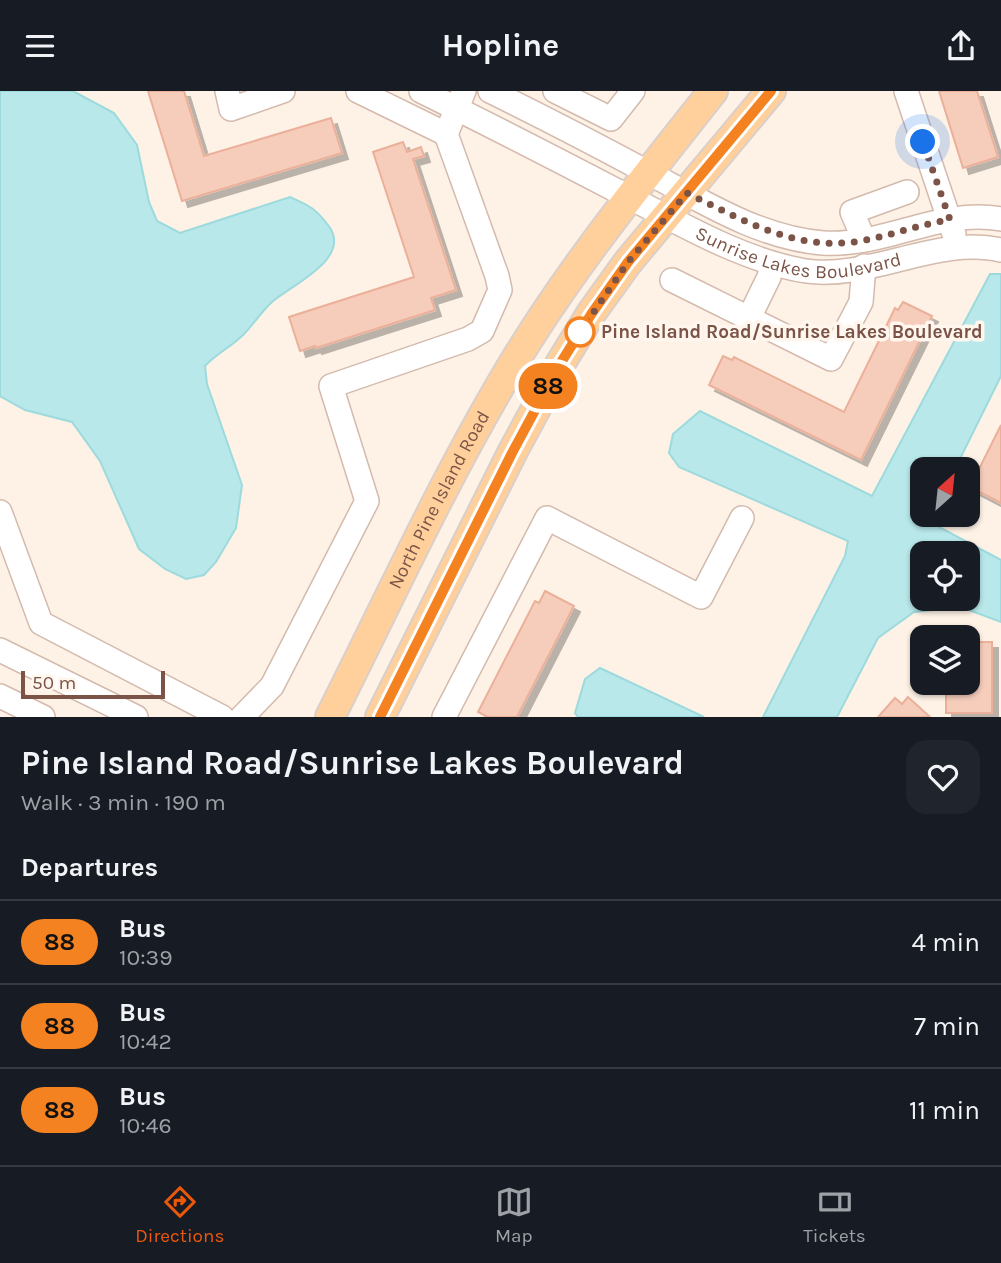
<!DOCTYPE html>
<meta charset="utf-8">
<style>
:root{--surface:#171b24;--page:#20242c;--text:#f1f3f6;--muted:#9ea1a6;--line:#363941;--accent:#ea580c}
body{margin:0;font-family:Karla,sans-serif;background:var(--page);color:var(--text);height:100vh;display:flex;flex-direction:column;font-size:26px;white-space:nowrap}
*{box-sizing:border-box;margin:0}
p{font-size:23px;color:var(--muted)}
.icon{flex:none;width:38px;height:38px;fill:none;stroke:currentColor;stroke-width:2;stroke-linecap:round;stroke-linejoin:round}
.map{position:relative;height:626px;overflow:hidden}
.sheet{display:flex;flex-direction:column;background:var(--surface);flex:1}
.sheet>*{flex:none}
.badge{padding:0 14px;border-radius:23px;font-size:24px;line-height:46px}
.needle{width:46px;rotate:27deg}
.tools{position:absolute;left:910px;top:366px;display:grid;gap:14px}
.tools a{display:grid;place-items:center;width:70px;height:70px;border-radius:14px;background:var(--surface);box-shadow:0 2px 5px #0004;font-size:35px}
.scale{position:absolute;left:21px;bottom:18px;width:144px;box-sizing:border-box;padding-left:7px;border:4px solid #7b5447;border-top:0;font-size:19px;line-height:24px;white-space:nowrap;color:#7b5447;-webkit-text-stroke:5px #fff6ee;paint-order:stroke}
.you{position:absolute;width:35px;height:35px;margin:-18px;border:5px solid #fff;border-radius:50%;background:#1a73e8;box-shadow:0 0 0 10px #1a73e833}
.map>.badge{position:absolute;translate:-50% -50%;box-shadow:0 0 0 4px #fff}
h2{padding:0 21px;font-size:26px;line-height:63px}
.round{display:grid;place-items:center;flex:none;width:74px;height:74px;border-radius:21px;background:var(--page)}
.summary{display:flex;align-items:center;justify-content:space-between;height:119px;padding:0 21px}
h1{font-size:33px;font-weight:700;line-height:52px}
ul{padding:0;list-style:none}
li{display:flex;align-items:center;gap:21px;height:84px;padding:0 21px;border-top:2px solid var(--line)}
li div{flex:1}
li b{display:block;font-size:26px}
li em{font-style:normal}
li .badge{min-width:77px;font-weight:700;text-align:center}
header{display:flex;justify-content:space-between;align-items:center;height:91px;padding:0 21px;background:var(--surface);font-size:32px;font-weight:700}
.menu{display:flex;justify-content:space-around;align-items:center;height:98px;border-top:2px solid var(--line);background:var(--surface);font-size:19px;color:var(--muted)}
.menu a{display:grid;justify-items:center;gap:4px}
.menu .current{color:var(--accent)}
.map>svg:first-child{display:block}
</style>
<header><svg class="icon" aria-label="menu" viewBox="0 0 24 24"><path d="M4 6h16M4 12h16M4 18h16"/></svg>Hopline<svg class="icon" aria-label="share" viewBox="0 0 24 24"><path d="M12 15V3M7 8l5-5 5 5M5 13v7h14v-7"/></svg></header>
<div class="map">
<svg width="1001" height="626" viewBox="0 0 1001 626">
<defs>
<filter id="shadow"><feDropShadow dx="6" dy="6" stdDeviation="0" flood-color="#0004"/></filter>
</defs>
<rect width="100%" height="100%" fill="#fef2e6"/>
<g fill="#b8e8ea" stroke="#9ddadd" stroke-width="2" fill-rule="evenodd">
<path d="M 0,0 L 73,0 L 114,22 L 137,54 L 149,111 L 157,130 L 180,142 L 290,106 C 310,115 315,117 328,134 C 354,167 291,194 272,211 C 261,221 253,234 243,244 C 231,256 217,262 205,275 L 207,293 L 242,394 L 236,437 L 216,471 L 204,484 L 186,488 L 165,478 L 139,458 L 100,370 L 72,331 L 25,319 L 0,305 Z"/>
<path d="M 990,183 L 1001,183 L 1001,285 L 955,378 L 922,378 L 922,424 L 939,424 L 937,435 L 1001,469 L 1001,531 L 961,516 L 914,521 L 878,547 L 837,626 L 763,626 L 845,465 L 848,450 L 679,376 L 669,362 L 673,343 L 700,320 L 872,405 ZM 968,462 L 968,508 L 922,508 L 922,462 Z"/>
<polygon points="600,577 704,626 578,626 575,622 585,588"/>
</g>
<g fill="#f6ccbb" stroke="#ebb099" stroke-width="2" filter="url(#shadow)">
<polygon points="148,0 184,0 204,65 331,27 342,62 182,110"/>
<polygon points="939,0 977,0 998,66 963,77"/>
<polygon points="403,51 407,61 421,56 424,65 413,68 456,199 431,207 435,219 316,257 315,255 300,260 289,226 414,186 373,61"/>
<polygon points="903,211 932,225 861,369 709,294 723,265 732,269 734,266 844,321 895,217 898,219"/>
<polygon points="1001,334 1001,412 970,396"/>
<polygon points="545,500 574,515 517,626 488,626 478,621 535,510 539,512"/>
<polygon points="975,551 992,551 992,622 946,622 946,592 968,592 968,580 975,580"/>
<polygon points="908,606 930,626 878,626 895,607 902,613"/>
</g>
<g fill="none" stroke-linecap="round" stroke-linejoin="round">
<g stroke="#d4baad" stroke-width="26">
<g id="minor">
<polyline points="227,0 231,18 283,0"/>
<polyline points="358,0 446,43 464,0"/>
<path id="s1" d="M 421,0 C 490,34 558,69 625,104 C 681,133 744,170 806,180 C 870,189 938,144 1001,159"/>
<path d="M 490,0 C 543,26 595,53 647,81 C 702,110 759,147 823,152 C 884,156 940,117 1001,128"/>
<polyline points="555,0 611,28 633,0"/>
<polyline points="906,0 954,143"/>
<polyline points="864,149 852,121 907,101"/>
<polyline points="672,189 831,268 861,211 864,175"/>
<polyline points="749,227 769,186 772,173"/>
<polyline points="0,421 41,532 222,626"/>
<polyline points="0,559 136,626"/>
<polyline points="0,605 43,626"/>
<polyline points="242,626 272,595 367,410 331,295 468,248 482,240 500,199 497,185 446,43"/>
<polyline points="444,626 547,427 701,506 742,427"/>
</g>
</g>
<g stroke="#dacfcb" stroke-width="32">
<g id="major">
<path id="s2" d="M 330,626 C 389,509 443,390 510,278 C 569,179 642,90 713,0"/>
<polyline points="380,626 512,362 560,273 592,221 628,171 771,0"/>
</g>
</g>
<use href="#minor" stroke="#fff" stroke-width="23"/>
<use href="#major" stroke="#ffd09c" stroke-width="28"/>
</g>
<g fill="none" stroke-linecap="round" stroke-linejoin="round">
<g stroke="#fff" stroke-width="16">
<polyline id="line" points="380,626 512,362 560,273 592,222 628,171 771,0"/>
</g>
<use href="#line" stroke="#f58220" stroke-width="10"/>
<path stroke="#7b5447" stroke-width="7" stroke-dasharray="0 12.6" d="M 580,241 L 628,171 L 687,102 C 743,129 796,161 860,150 C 891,145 919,133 950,129 L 923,51"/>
</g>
<circle fill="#fff" stroke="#f58220" stroke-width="3.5" cx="580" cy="241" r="14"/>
<g text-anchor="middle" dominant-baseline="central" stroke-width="7" stroke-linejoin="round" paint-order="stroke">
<g font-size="19" fill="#7b5447" stroke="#fff6ee">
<text stroke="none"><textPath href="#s1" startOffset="416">Sunrise Lakes Boulevard</textPath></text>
<text stroke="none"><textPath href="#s2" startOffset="243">North Pine Island Road</textPath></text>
</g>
<g font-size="19" font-weight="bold" fill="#7b5447" stroke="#fff6ee" text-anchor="start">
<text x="601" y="241">Pine Island Road/Sunrise Lakes Boulevard</text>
</g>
</g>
</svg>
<div class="tools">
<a><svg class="needle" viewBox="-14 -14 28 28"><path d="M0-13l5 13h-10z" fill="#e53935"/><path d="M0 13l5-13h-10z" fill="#9ea1a6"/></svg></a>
<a><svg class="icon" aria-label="locate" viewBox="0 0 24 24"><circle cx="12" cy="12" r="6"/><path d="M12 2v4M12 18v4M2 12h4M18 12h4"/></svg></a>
<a><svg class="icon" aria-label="layers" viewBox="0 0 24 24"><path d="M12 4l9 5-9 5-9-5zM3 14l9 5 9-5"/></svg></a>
</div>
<div class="scale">50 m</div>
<div class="you" style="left:923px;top:51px"></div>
<b class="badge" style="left:548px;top:295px;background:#f58220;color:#111">88</b>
</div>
<section class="sheet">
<div class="summary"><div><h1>Pine Island Road/Sunrise Lakes Boulevard</h1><p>Walk · 3 min · 190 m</p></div><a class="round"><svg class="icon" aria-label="heart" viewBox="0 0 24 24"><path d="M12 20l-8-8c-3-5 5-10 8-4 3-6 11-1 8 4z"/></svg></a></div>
<h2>Departures</h2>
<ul>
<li><span class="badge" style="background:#f58220;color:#111">88</span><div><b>Bus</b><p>10:39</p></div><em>4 min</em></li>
<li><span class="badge" style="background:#f58220;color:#111">88</span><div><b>Bus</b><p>10:42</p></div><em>7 min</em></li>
<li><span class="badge" style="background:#f58220;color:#111">88</span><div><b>Bus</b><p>10:46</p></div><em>11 min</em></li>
</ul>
</section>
<nav class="menu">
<a class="current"><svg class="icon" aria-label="directions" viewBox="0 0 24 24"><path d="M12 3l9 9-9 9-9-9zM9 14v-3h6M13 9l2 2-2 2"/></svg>Directions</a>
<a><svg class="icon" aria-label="map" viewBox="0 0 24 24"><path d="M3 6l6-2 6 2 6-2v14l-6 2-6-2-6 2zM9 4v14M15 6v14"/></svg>Map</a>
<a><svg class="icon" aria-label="tickets" viewBox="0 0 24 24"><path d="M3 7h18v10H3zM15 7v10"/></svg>Tickets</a>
</nav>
